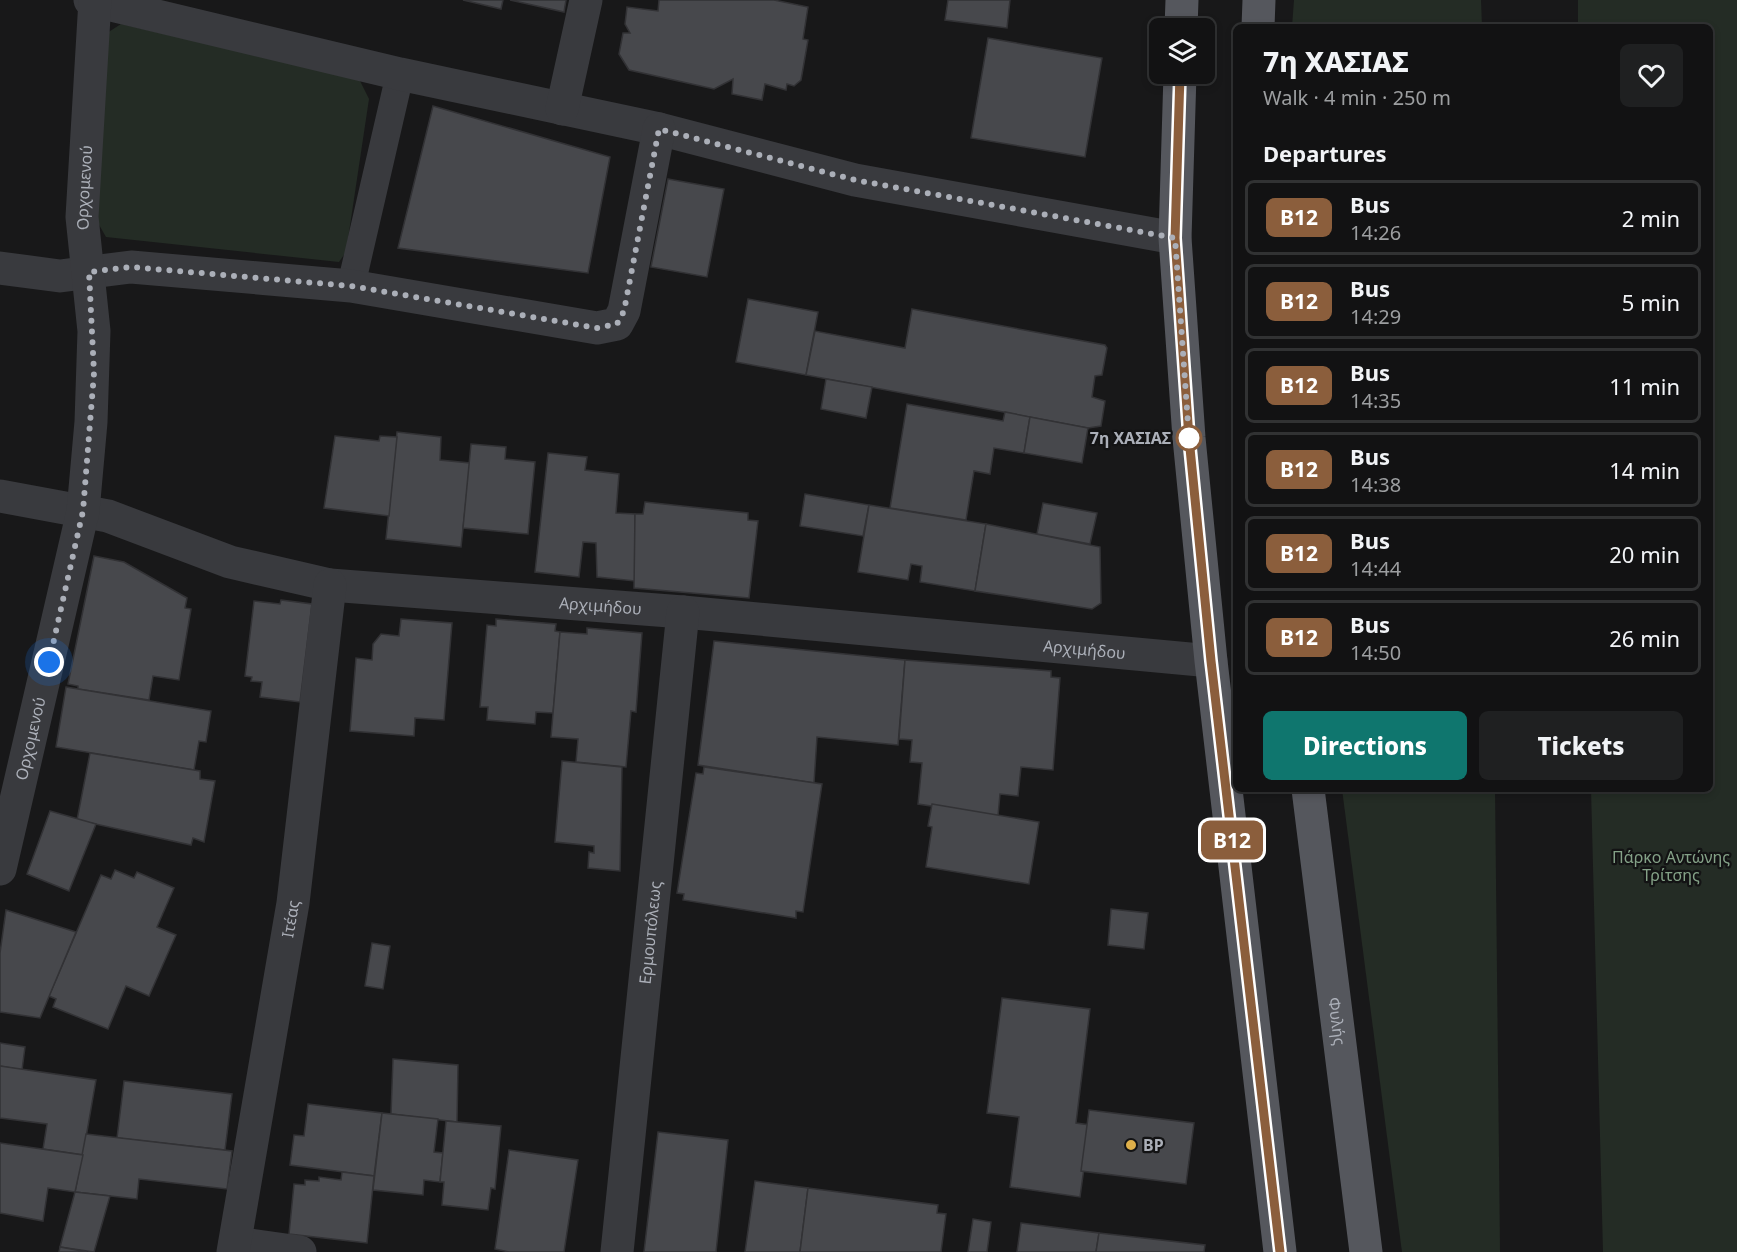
<!DOCTYPE html>
<meta charset="utf-8">
<style>
:root{--surface:#121213;--page:#1f2021;--text:#f1f3f6;--muted:#9c9ea0;--line:#313233;--accent:#0f766e}
body{margin:0;font-family:"Noto Sans",sans-serif;background:var(--page);color:var(--text);height:100vh;display:flex;flex-direction:column;font-size:22px;white-space:nowrap}
*{box-sizing:border-box;margin:0}
p{font-size:20px;color:var(--muted)}
.icon{flex:none;width:33px;height:33px;fill:none;stroke:currentColor;stroke-width:2;stroke-linecap:round;stroke-linejoin:round}
.map{position:relative;flex:1;overflow:hidden}
.panel{position:absolute;left:1233px;top:24px;width:480px;height:768px;display:flex;flex-direction:column;background:var(--surface);border-radius:9px;box-shadow:0 3px 9px #0003,0 0 0 2px var(--line)}
.panel>*{flex:none}
.badge{padding:0 12px;border-radius:9px;font-size:21px;line-height:39px}
.buttons{position:absolute;left:1149px;top:18px;display:grid;gap:12px}
.buttons a{display:grid;place-items:center;width:66px;height:66px;border-radius:9px;background:var(--surface);box-shadow:0 3px 9px #0003,0 0 0 2px var(--line);font-size:30px}
.you{position:absolute;width:30px;height:30px;margin:-15px;border:4px solid #fff;border-radius:50%;background:#1a73e8;box-shadow:0 0 0 9px #1a73e833}
.map>.badge{position:absolute;translate:-50% -50%;box-shadow:0 0 0 3px #fff}
h2{padding:0 30px;font-size:22px;line-height:54px}
.round{display:grid;place-items:center;flex:none;width:63px;height:63px;border-radius:9px;background:var(--page)}
.overview{display:flex;align-items:center;justify-content:space-between;height:102px;padding:0 30px}
h1{font-size:28px;font-weight:800;line-height:45px}
.cta{display:flex;gap:12px;margin-top:auto;padding:12px 30px}
.cta a{flex:1;height:69px;border-radius:9px;background:var(--accent);color:#fff;font-size:24px;font-weight:800;line-height:69px;text-align:center}
.cta a+a{background:var(--page);color:var(--text)}
ul{padding:0;list-style:none}
li{display:flex;align-items:center;gap:18px;height:75px;margin:0 12px 9px;padding:0 18px;border:3px solid var(--line);border-radius:9px}
li div{flex:1}
li b{display:block;font-size:22px}
li em{font-style:normal}
li .badge{min-width:66px;font-weight:700;text-align:center}
.map>svg:first-child{display:block}
</style>
<div class="map">
<svg width="1737" height="1252" viewBox="0 0 1737 1252">
<rect width="100%" height="100%" fill="#181819"/>
<g fill="#242c25">
<polygon points="1294,0 1481,0 1482,27 1292,27"/>
<polygon points="1578,0 1737,0 1737,1252 1603,1252 1591,789 1710,789 1710,27 1578,27"/>
<polygon points="121,24 359,79 369,99 346,252 339,262 106,237 94,216 107,33"/>
<polygon points="1342,789 1495,789 1500,1252 1402,1252"/>
</g>
<g fill="#47484c" stroke="#323235" stroke-width="1.5">
<polygon points="463,0 503,0 501,9"/>
<polygon points="510,0 566,0 564,12"/>
<polygon points="659,0 774,0 808,7 803,39 808,40 801,80 794,86 787,84 786,90 765,84 762,100 732,94 733,79 714,89 629,70 619,54 623,33 630,33 625,24 627,7 658,11"/>
<polygon points="948,0 1010,0 1007,28 945,20"/>
<polygon points="988,38 1102,58 1085,157 971,138"/>
<polygon points="433,106 610,157 588,273 398,248"/>
<polygon points="668,179 724,189 707,277 651,267"/>
<polygon points="748,299 818,312 806,375 736,362"/>
<polygon points="912,309 1105,345 1107,348 1102,375 1095,376 1092,397 1105,401 1101,426 1088,428 806,375 815,331 905,348"/>
<polygon points="826,379 872,387 866,418 821,409"/>
<polygon points="907,404 1003,421 1005,412 1030,417 1024,453 994,448 990,474 974,471 966,520 890,508"/>
<polygon points="1030,417 1088,428 1082,463 1024,453"/>
<polygon points="397,432 441,437 440,460 470,463 461,547 386,539"/>
<polygon points="335,436 379,441 380,436 397,437 389,516 324,508"/>
<polygon points="471,444 506,447 505,459 535,462 528,534 463,528"/>
<polygon points="548,453 587,457 585,470 619,474 616,513 635,514 635,581 597,577 596,543 583,542 579,577 535,572"/>
<polygon points="805,494 869,505 863,536 800,526"/>
<polygon points="645,502 748,513 748,520 758,521 749,598 634,588 635,514 643,514"/>
<polygon points="1043,503 1097,513 1090,544 1037,534"/>
<polygon points="869,505 986,524 975,591 920,582 922,566 911,564 908,580 858,572"/>
<polygon points="986,524 1100,547 1101,603 1092,609 975,591"/>
<polygon points="94,556 124,562 187,598 185,608 191,609 179,680 153,676 149,700 78,689 78,686 68,684"/>
<polygon points="281,600 312,604 300,702 260,697 262,682 251,681 252,677 245,676 254,601 280,604"/>
<polygon points="401,619 452,623 444,720 415,718 414,736 350,731 356,658 372,660 373,644 381,634 399,636"/>
<polygon points="496,619 556,624 555,631 560,632 553,713 536,712 535,724 487,720 488,707 480,707 487,625 496,626"/>
<polygon points="587,628 642,633 636,712 631,711 626,767 576,762 578,739 551,737 560,632 587,634"/>
<polygon points="714,641 905,660 898,745 817,737 814,783 698,765"/>
<polygon points="905,660 1051,671 1051,677 1060,678 1053,770 1021,767 1018,796 1000,794 998,816 918,804 922,763 910,762 912,740 899,739"/>
<polygon points="66,687 211,711 206,742 199,741 194,770 56,747"/>
<polygon points="90,753 194,770 200,771 200,779 215,781 204,842 193,838 191,845 77,820"/>
<polygon points="562,761 622,767 620,871 588,868 589,852 594,853 594,846 555,842"/>
<polygon points="704,767 822,784 803,912 796,911 796,918 683,900 684,894 677,893 696,773 703,774"/>
<polygon points="932,804 1039,822 1029,884 926,867 932,827 928,826"/>
<polygon points="50,811 96,824 69,891 27,874"/>
<polygon points="115,870 134,878 137,872 174,888 157,927 176,935 149,996 126,986 108,1029 53,1007 56,999 49,996 101,875 111,879"/>
<polygon points="1111,909 1148,913 1144,949 1108,945"/>
<polygon points="6,910 76,932 40,1018 0,1012 0,953"/>
<polygon points="372,943 390,946 383,989 365,986"/>
<polygon points="1002,998 1090,1009 1076,1123 1090,1125 1080,1197 1010,1187 1019,1117 987,1113"/>
<polygon points="0,1043 25,1047 22,1070 0,1066"/>
<polygon points="393,1059 458,1065 457,1122 391,1114"/>
<polygon points="0,1066 96,1080 83,1155 43,1149 47,1124 0,1118"/>
<polygon points="124,1081 232,1094 225,1150 117,1138"/>
<polygon points="308,1104 382,1113 374,1176 290,1165 294,1135 304,1136"/>
<polygon points="1089,1110 1194,1123 1186,1184 1081,1171"/>
<polygon points="382,1113 438,1119 434,1152 443,1153 440,1182 424,1180 423,1195 373,1190"/>
<polygon points="446,1121 501,1126 495,1189 491,1188 488,1210 442,1205 444,1182 440,1182"/>
<polygon points="658,1132 728,1140 716,1252 644,1252"/>
<polygon points="86,1134 232,1151 227,1189 139,1179 137,1199 75,1192"/>
<polygon points="0,1143 83,1155 75,1192 48,1188 43,1221 0,1213"/>
<polygon points="509,1150 578,1160 564,1252 509,1252 495,1249"/>
<polygon points="342,1172 374,1176 367,1243 289,1234 294,1184 305,1185 305,1180 319,1181 319,1177 341,1180"/>
<polygon points="755,1181 808,1188 800,1252 745,1252"/>
<polygon points="808,1188 938,1205 937,1213 946,1214 941,1252 800,1252"/>
<polygon points="75,1192 110,1196 94,1252 60,1247"/>
<polygon points="973,1219 991,1222 987,1252 968,1252"/>
<polygon points="1021,1223 1099,1233 1096,1252 1017,1252"/>
<polygon points="1099,1233 1205,1245 1204,1252 1096,1252"/>
<polygon points="60,1247 87,1252 59,1252"/>
</g>
<g fill="none" stroke-linecap="round" stroke-linejoin="round">
<polyline stroke="#393a3e" stroke-width="28" points="351,286 400,74"/>
<g stroke="#393a3e" stroke-width="33">
<polyline points="90,0 400,74 659,129 855,180 1175,238"/>
<polyline points="562,109 586,0"/>
<polyline points="0,268 60,276 131,267 351,286 597,328 617,324 624,311 659,129"/>
<path id="s1" d="M 0,496 L 108,516 L 230,562 L 330,585 L 683,612 L 1211,661"/>
<path id="s2" d="M 0,869 L 83,511 L 91,422 L 94,331 L 82,217 L 95,0"/>
<polyline points="235,1243 300,1252"/>
<path id="s3" d="M 233,1252 L 293,903 L 330,585"/>
<path id="s4" d="M 617,1252 L 683,612"/>
</g>
<g stroke="#55575d" stroke-width="33">
<polyline points="1258,27 1259,0"/>
<polyline points="1181,28 1182,0"/>
<polyline points="1180,74 1175,238 1189,438 1211,661 1280,1252"/>
<path id="s5" d="M 1308,789 L 1366,1252"/>
</g>
</g>
<g fill="none" stroke-linecap="round" stroke-linejoin="round">
<g stroke="#fff" stroke-width="14">
<polyline id="line" points="1180,74 1175,238 1189,438 1211,661 1280,1252"/>
</g>
<use href="#line" stroke="#8b5e3c" stroke-width="9"/>
<polyline stroke="#abafb8" stroke-width="6" stroke-dasharray="0 10.8" points="49,662 83,511 94,373 89,272 131,267 351,286 597,328 617,324 624,311 659,129 855,180 1175,238 1189,438"/>
</g>
<circle fill="#fff" stroke="#8b5e3c" stroke-width="3" cx="1189" cy="438" r="12"/>
<circle fill="#dfb04a" stroke="#131314" stroke-width="2" cx="1131" cy="1145" r="6"/>
<g text-anchor="middle" dominant-baseline="central" stroke-width="4.5" stroke-linejoin="round" paint-order="stroke">
<g font-size="16" fill="#abafb8" stroke="#131314">
<text stroke="none"><textPath href="#s2" startOffset="692">Ορχομενού</textPath></text>
<text stroke="none"><textPath href="#s1" startOffset="614">Αρχιμήδου</textPath></text>
<text stroke="none"><textPath href="#s1" startOffset="1100">Αρχιμήδου</textPath></text>
<text stroke="none"><textPath href="#s2" startOffset="134">Ορχομενού</textPath></text>
<text stroke="none"><textPath href="#s3" startOffset="338">Ιτέας</textPath></text>
<text stroke="none"><textPath href="#s4" startOffset="321">Ερμουπόλεως</textPath></text>
<text stroke="none"><textPath href="#s5" startOffset="234">Φυλής</textPath></text>
</g>
<g font-size="16" font-weight="bold" fill="#abafb8" stroke="#131314" text-anchor="end">
<text x="1171" y="438">7η ΧΑΣΙΑΣ</text>
</g>
<g font-size="16" fill="#84a187" stroke="#131314">
<text x="1671" y="857">Πάρκο Αντώνης<tspan x="1671" dy="18">Τρίτσης</tspan></text>
</g>
<g font-size="16" font-weight="bold" fill="#abafb8" stroke="#131314" text-anchor="start">
<text x="1143" y="1145">BP</text>
</g>
</g>
</svg>
<div class="buttons">
<a><svg class="icon" aria-label="layers" viewBox="0 0 24 24"><path d="M12 4l9 5-9 5-9-5zM3 14l9 5 9-5"/></svg></a>
</div>
<div class="you" style="left:49px;top:662px"></div>
<b class="badge" style="left:1232px;top:840px;background:#8b5e3c;color:#fff">Β12</b>
<section class="panel">
<div class="overview"><div><h1>7η ΧΑΣΙΑΣ</h1><p>Walk · 4 min · 250 m</p></div><a class="round"><svg class="icon" aria-label="heart" viewBox="0 0 24 24"><path d="M12 20l-8-8c-3-5 5-10 8-4 3-6 11-1 8 4z"/></svg></a></div>
<h2>Departures</h2>
<ul>
<li><span class="badge" style="background:#8b5e3c;color:#fff">Β12</span><div><b>Bus</b><p>14:26</p></div><em>2 min</em></li>
<li><span class="badge" style="background:#8b5e3c;color:#fff">Β12</span><div><b>Bus</b><p>14:29</p></div><em>5 min</em></li>
<li><span class="badge" style="background:#8b5e3c;color:#fff">Β12</span><div><b>Bus</b><p>14:35</p></div><em>11 min</em></li>
<li><span class="badge" style="background:#8b5e3c;color:#fff">Β12</span><div><b>Bus</b><p>14:38</p></div><em>14 min</em></li>
<li><span class="badge" style="background:#8b5e3c;color:#fff">Β12</span><div><b>Bus</b><p>14:44</p></div><em>20 min</em></li>
<li><span class="badge" style="background:#8b5e3c;color:#fff">Β12</span><div><b>Bus</b><p>14:50</p></div><em>26 min</em></li>
</ul>
<div class="cta"><a>Directions</a><a>Tickets</a></div>
</section>
</div>
